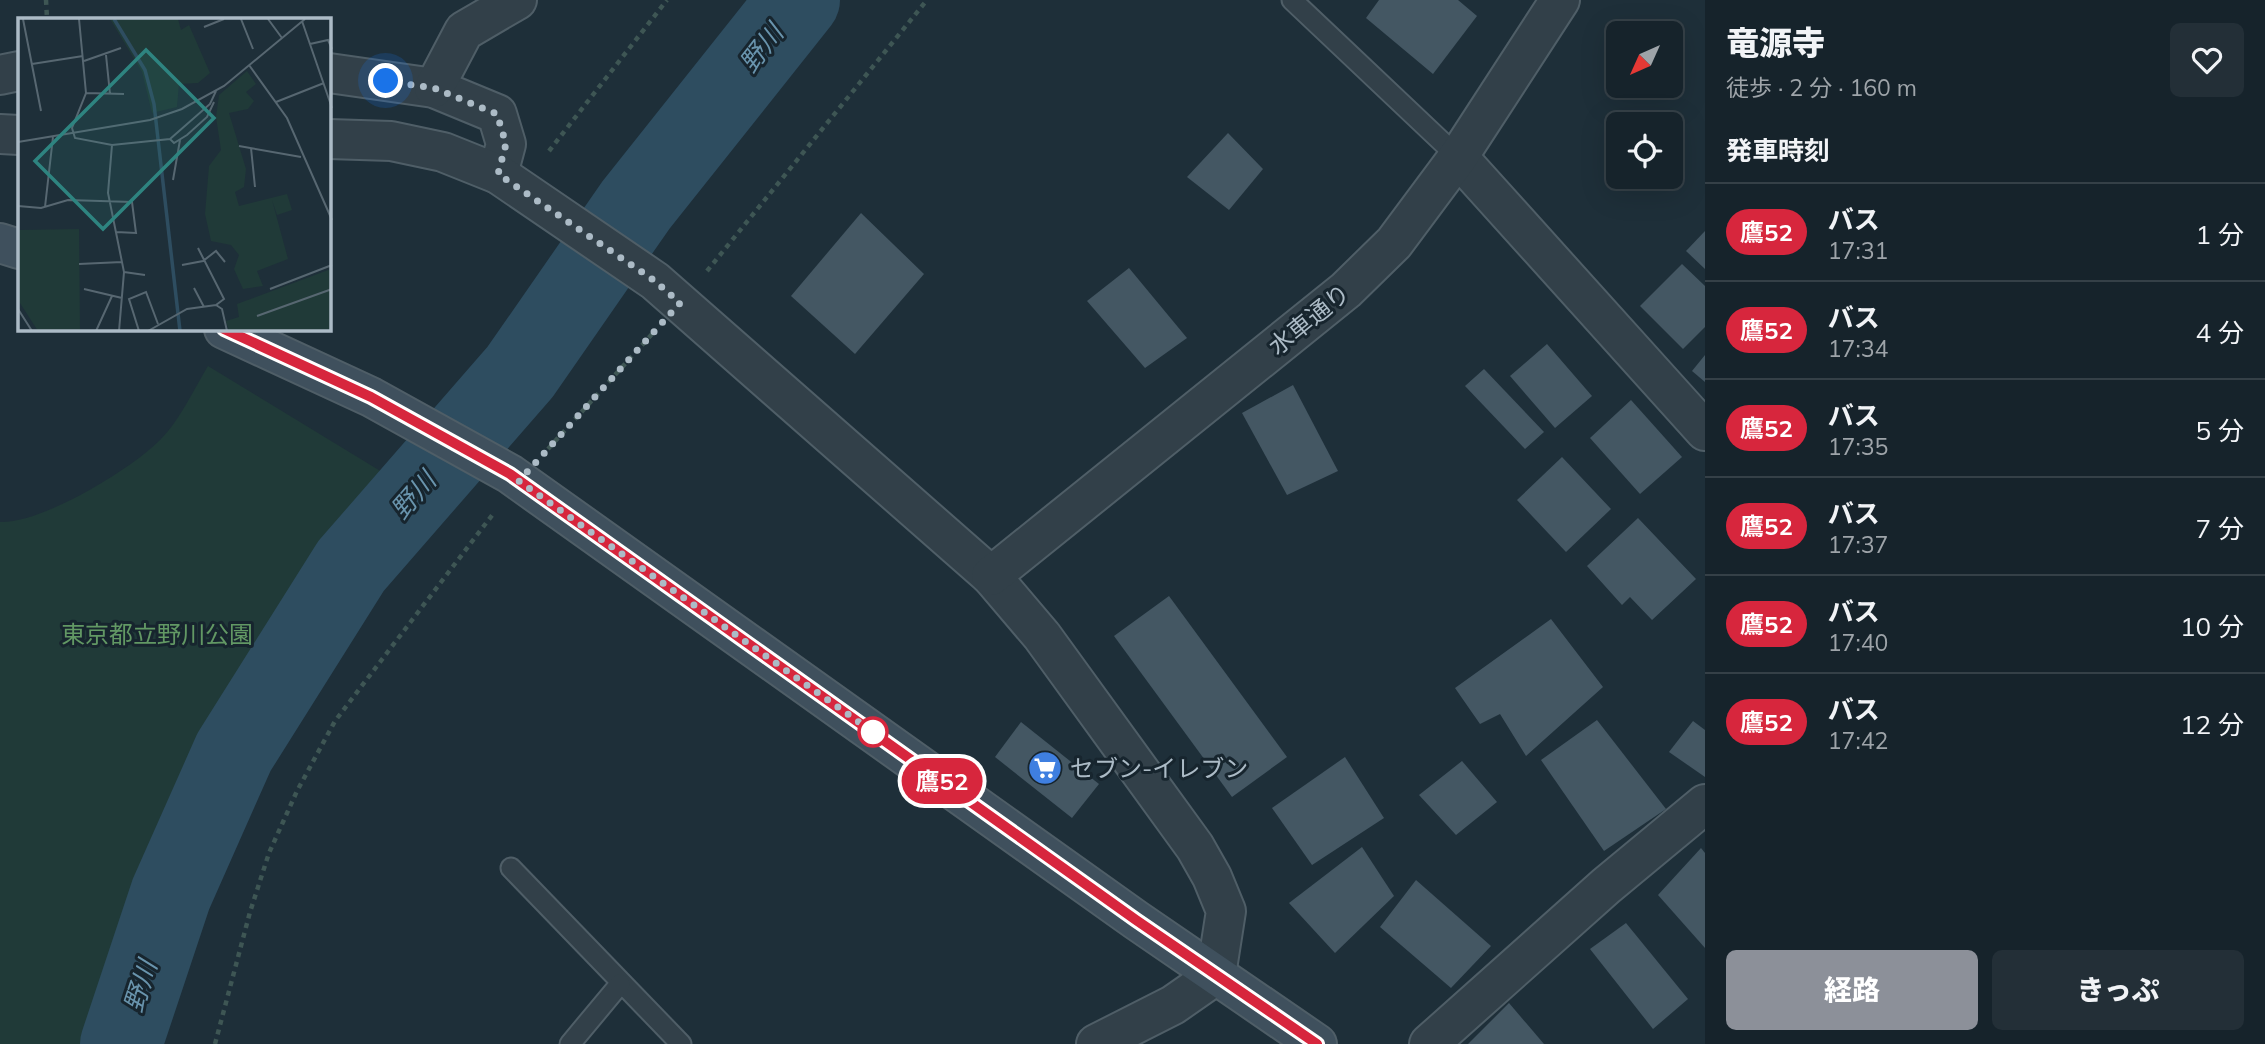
<!DOCTYPE html>
<html lang="ja">
<meta charset="utf-8">
<style>
:root{--surface:#16232b;--page:#232f37;--text:#f1f3f6;--muted:#9ea4a9;--line:#354047;--accent:#8c9099}
body{margin:0;font-family:Mulish,"Noto Sans JP",sans-serif;background:var(--page);color:var(--text);height:100vh;display:flex;flex-direction:column;font-size:26px;white-space:nowrap}
*{box-sizing:border-box;margin:0}
p{font-size:23px;color:var(--muted)}
.icon{flex:none;width:38px;height:38px;fill:none;stroke:currentColor;stroke-width:2;stroke-linecap:round;stroke-linejoin:round}
.map{position:relative;flex:1;overflow:hidden}
.sheet{display:flex;flex-direction:column;background:var(--surface);width:560px}
.sheet>*{flex:none}
.badge{padding:0 14px;border-radius:23px;font-size:24px;line-height:46px}
.needle{width:46px;rotate:225deg}
.controls{position:absolute;left:1606px;top:21px;display:grid;gap:14px}
.controls a{display:grid;place-items:center;width:77px;height:77px;border-radius:10px;background:var(--surface);box-shadow:0 7px 28px #0002,0 0 0 2px var(--line);font-size:35px}
.you{position:absolute;width:35px;height:35px;margin:-18px;border:5px solid #fff;border-radius:50%;background:#1a73e8;box-shadow:0 0 0 10px #1a73e833}
.map>.badge{position:absolute;translate:-50% -50%;box-shadow:0 0 0 4px #fff}
h2{padding:0 21px;font-size:26px;line-height:63px}
.round{display:grid;place-items:center;flex:none;width:74px;height:74px;border-radius:10px;background:var(--page)}
.summary{display:flex;align-items:center;justify-content:space-between;height:119px;padding:0 21px}
h1{font-size:33px;font-weight:800;line-height:52px}
.primary-button{display:flex;gap:14px;margin-top:auto;padding:14px 21px}
.primary-button a{flex:1;height:80px;border-radius:10px;background:var(--accent);color:#fff;font-size:28px;font-weight:800;line-height:80px;text-align:center}
.primary-button a+a{background:var(--page);color:var(--text)}
ul{padding:0;list-style:none}
li{display:flex;align-items:center;gap:21px;height:98px;padding:0 21px;border-top:2px solid var(--line)}
li div{flex:1}
li b{display:block;font-size:26px}
li em{font-style:normal}
li .badge{min-width:77px;font-weight:700;text-align:center}
main{display:flex;flex:1;min-height:0}
.map>svg:first-child{display:block}
</style>
<main>
<div class="map">
<svg width="1705" height="1044" viewBox="0 0 1705 1044">
<rect width="100%" height="100%" fill="#1e2f39"/>
<path fill="#203a38" d="M 208,366 L 446,511 L 338,642 L 269,752 L 206,901 L 157,1044 L 0,1044 L 0,522 C 41,524 132,469 161,439 C 180,420 194,389 208,366 Z"/>
<g fill="none" stroke-linecap="round" stroke-linejoin="round">
<polyline stroke="#2e4d60" stroke-width="82" points="121,1044 171,894 234,752 351,566 520,372 636,205 799,0"/>
</g>
<g fill="#445763">
<polygon points="1379,0 1458,0 1477,16 1433,74 1366,18"/>
<polygon points="1228,133 1263,169 1229,210 1187,177"/>
<polygon points="861,213 924,274 855,354 791,296"/>
<polygon points="1705,231 1705,269 1686,251"/>
<polygon points="1682,264 1705,286 1705,327 1683,349 1640,306"/>
<polygon points="1129,268 1187,338 1145,368 1087,301"/>
<polygon points="1547,344 1592,396 1555,428 1510,376"/>
<polygon points="1705,355 1705,382 1692,371"/>
<polygon points="1484,369 1544,432 1525,449 1465,386"/>
<polygon points="1293,385 1338,471 1287,495 1242,413"/>
<polygon points="1631,400 1682,457 1640,494 1590,438"/>
<polygon points="1562,457 1611,509 1566,552 1517,500"/>
<polygon points="1638,518 1696,579 1652,620 1630,597 1622,605 1587,566"/>
<polygon points="1169,596 1287,757 1232,797 1114,636"/>
<polygon points="1551,619 1603,687 1526,756 1500,714 1480,724 1455,688"/>
<polygon points="1597,720 1666,809 1604,851 1541,760"/>
<polygon points="1693,721 1705,730 1705,777 1669,752"/>
<polygon points="1021,722 1099,784 1072,818 995,757"/>
<polygon points="1345,757 1384,818 1312,865 1272,808"/>
<polygon points="1462,761 1497,802 1456,835 1419,795"/>
<polygon points="1362,847 1394,896 1335,953 1289,903"/>
<polygon points="1701,848 1705,853 1705,948 1658,895"/>
<polygon points="1416,880 1491,946 1451,988 1380,927"/>
<polygon points="1626,923 1688,999 1653,1029 1590,949"/>
<polygon points="1509,1003 1544,1044 1468,1044"/>
</g>
<g fill="none" stroke-linecap="round" stroke-linejoin="round">
<g stroke="#4f5e67" stroke-width="23">
<g id="lane">
<polyline points="1292,0 1458,157"/>
<polyline points="511,868 681,1044"/>
<polyline points="570,1044 620,984"/>
</g>
</g>
<g stroke="#4f5e67" stroke-width="42">
<g id="street">
<polyline points="329,73 434,88 497,114 506,144 498,174"/>
<polyline points="0,75 19,71"/>
<polyline points="434,88 464,31 517,0"/>
<polyline points="0,134 19,135"/>
<polyline points="329,139 391,141 443,152 498,174 655,281 991,576 1042,636 1195,847 1212,877 1226,911 1216,975 1173,1005 1096,1044"/>
<polyline points="1458,157 1705,431"/>
<polyline points="991,576 1346,290 1394,243 1458,157 1560,0"/>
<polyline points="1429,1044 1606,886 1705,804"/>
</g>
</g>
<g stroke="#4f5e67" stroke-width="42">
<g id="secondary">
<polyline points="0,243 19,249"/>
<polyline points="224,329 371,397 510,474 1136,920 1317,1044"/>
</g>
</g>
<g stroke="#3e5654" stroke-width="4.5" stroke-dasharray="5 5" stroke-linecap="butt">
<polyline points="46,0 47,19"/>
<polyline points="549,151 667,0"/>
<polyline points="707,271 927,0"/>
<polyline points="548,449 653,333"/>
<polyline points="215,1044 250,912 269,853 297,791 335,721 493,514"/>
</g>
<use href="#lane" stroke="#324049" stroke-width="19"/>
<use href="#street" stroke="#324049" stroke-width="38"/>
<use href="#secondary" stroke="#3f505d" stroke-width="38"/>
</g>
<g fill="none" stroke-linecap="round" stroke-linejoin="round">
<g stroke="#fff" stroke-width="16">
<polyline id="line" points="224,329 371,397 510,474 1136,920 1317,1044"/>
</g>
<use href="#line" stroke="#d7263d" stroke-width="10"/>
<polyline stroke="#acbbc6" stroke-width="7" stroke-dasharray="0 12.6" points="386,81 434,88 497,114 506,144 498,174 655,281 680,303 519,481 873,732"/>
</g>
<defs>
<g id="supermarket-disc" transform="scale(1.75)"><circle r="9.5" fill="#3f7fe0" stroke="#17252e"/><path d="M-6-5.5h2.5l.6 2H6L4.5 2H-2.5L-4.4-4H-6ZM-1.5 3.2a1.3 1.3 0 1 0 .1 0ZM3 3.2a1.3 1.3 0 1 0 .1 0Z" fill="#fff"/></g>
</defs>
<g fill-rule="evenodd">
<use href="#supermarket-disc" x="1045" y="768"/>
</g>
<circle fill="#fff" stroke="#d7263d" stroke-width="3.5" cx="873" cy="732" r="14"/>
<g text-anchor="middle" dominant-baseline="central" stroke-width="6" stroke-linejoin="round" paint-order="stroke">
<g font-size="24" fill="#acbbc6" stroke="#17252e">
<text transform="translate(1309 319) rotate(-39)">水車通り</text>
</g>
<g font-size="24" fill="#629864" stroke="#17252e">
<text x="157" y="634">東京都立野川公園</text>
</g>
<g font-size="24" fill="#acbbc6" stroke="#17252e" text-anchor="start">
<text x="1070" y="768">セブン-イレブン</text>
</g>
<g font-size="26" font-style="italic" fill="#6994ad" stroke="#17252e">
<text transform="translate(761 48) rotate(-52)">野川</text>
<text transform="translate(413 495) rotate(-49)">野川</text>
<text transform="translate(140 986) rotate(-72)">野川</text>
</g>
</g>
<g transform="translate(18 18)">
<rect width="313" height="313" fill="#1e2f39"/>
<path d="M 92,1 L 160,1 L 163,12 L 171,7 L 192,55 L 180,65 L 161,66 L 159,89 L 134,95 L 124,54 ZM 229,53 L 238,66 L 228,74 L 236,83 L 230,91 L 211,95 L 228,151 L 226,169 L 217,174 L 221,188 L 269,176 L 274,192 L 259,197 L 254,182 L 270,241 L 239,253 L 245,268 L 225,271 L 216,251 L 221,237 L 213,227 L 193,223 L 187,196 L 191,148 L 203,132 L 198,99 L 201,77 ZM 61,211 L 62,313 L 20,313 L 0,282 L 0,212 ZM 313,251 L 313,313 L 211,313 L 208,303 L 221,299 L 219,286 Z" fill="#203a38"/>
<path fill="none" stroke="#2e4d60" stroke-width="3.5" d="M 96,1 L 127,52 L 136,86 L 162,313"/>
<path fill="none" stroke="#576771" stroke-width="2" d="M 5,1 L 23,93M 61,1 L 68,75 L 54,110 L 57,120 L 94,127 L 152,121 L 192,86 L 198,73M 223,1 L 235,31M 250,1 L 264,20M 284,3 L 314,90M 186,9 L 206,1M 292,26 L 310,22 L 314,31M 88,37 L 92,76M 66,43 L 103,30M 14,46 L 65,38M 231,47 L 269,100 L 314,202M 68,75 L 106,76M 258,84 L 306,65M 152,121 L 156,125 L 169,117 L 189,99 L 196,84M 0,124 L 132,102 L 164,91 L 206,68 L 287,1M 94,127 L 90,175 L 106,254 L 101,313M 221,128 L 283,139M 233,130 L 237,169M 155,162 L 162,122M 0,188 L 23,190 L 50,182 L 114,184 L 118,215 L 98,214M 27,189 L 35,119M 180,230 L 206,281 L 198,287M 61,246 L 104,244M 164,247 L 185,243 L 198,233 L 207,244M 106,254 L 127,257M 176,270 L 186,289M 66,271 L 104,280M 252,271 L 314,247M 0,291 L 14,313M 239,298 L 314,271M 78,313 L 94,278M 121,313 L 111,281 L 128,274 L 140,306M 130,313 L 169,291 L 198,287 L 204,291 L 209,313"/>
<path fill="#2e8480" fill-opacity="0.15" stroke="#2e8480" stroke-width="3.5" d="M 128,32 L 196,100 L 85,211 L 17,143 Z"/>
<rect width="313" height="313" fill="none" stroke="#acbbc6" stroke-width="3.5"/>
</g>
</svg>
<div class="controls">
<a><svg class="needle" viewBox="-14 -14 28 28"><path d="M0-13l5 13h-10z" fill="#e53935"/><path d="M0 13l5-13h-10z" fill="#9ea4a9"/></svg></a>
<a><svg class="icon" aria-label="locate" viewBox="0 0 24 24"><circle cx="12" cy="12" r="6"/><path d="M12 2v4M12 18v4M2 12h4M18 12h4"/></svg></a>
</div>
<div class="you" style="left:386px;top:81px"></div>
<b class="badge" style="left:942px;top:781px;background:#d7263d;color:#fff">鷹52</b>
</div>
<section class="sheet">
<div class="summary"><div><h1>竜源寺</h1><p>徒歩 · 2 分 · 160 m</p></div><a class="round"><svg class="icon" aria-label="heart" viewBox="0 0 24 24"><path d="M12 20l-8-8c-3-5 5-10 8-4 3-6 11-1 8 4z"/></svg></a></div>
<h2>発車時刻</h2>
<ul>
<li><span class="badge" style="background:#d7263d;color:#fff">鷹52</span><div><b>バス</b><p>17:31</p></div><em>1 分</em></li>
<li><span class="badge" style="background:#d7263d;color:#fff">鷹52</span><div><b>バス</b><p>17:34</p></div><em>4 分</em></li>
<li><span class="badge" style="background:#d7263d;color:#fff">鷹52</span><div><b>バス</b><p>17:35</p></div><em>5 分</em></li>
<li><span class="badge" style="background:#d7263d;color:#fff">鷹52</span><div><b>バス</b><p>17:37</p></div><em>7 分</em></li>
<li><span class="badge" style="background:#d7263d;color:#fff">鷹52</span><div><b>バス</b><p>17:40</p></div><em>10 分</em></li>
<li><span class="badge" style="background:#d7263d;color:#fff">鷹52</span><div><b>バス</b><p>17:42</p></div><em>12 分</em></li>
</ul>
<div class="primary-button"><a>経路</a><a>きっぷ</a></div>
</section>
</main>
